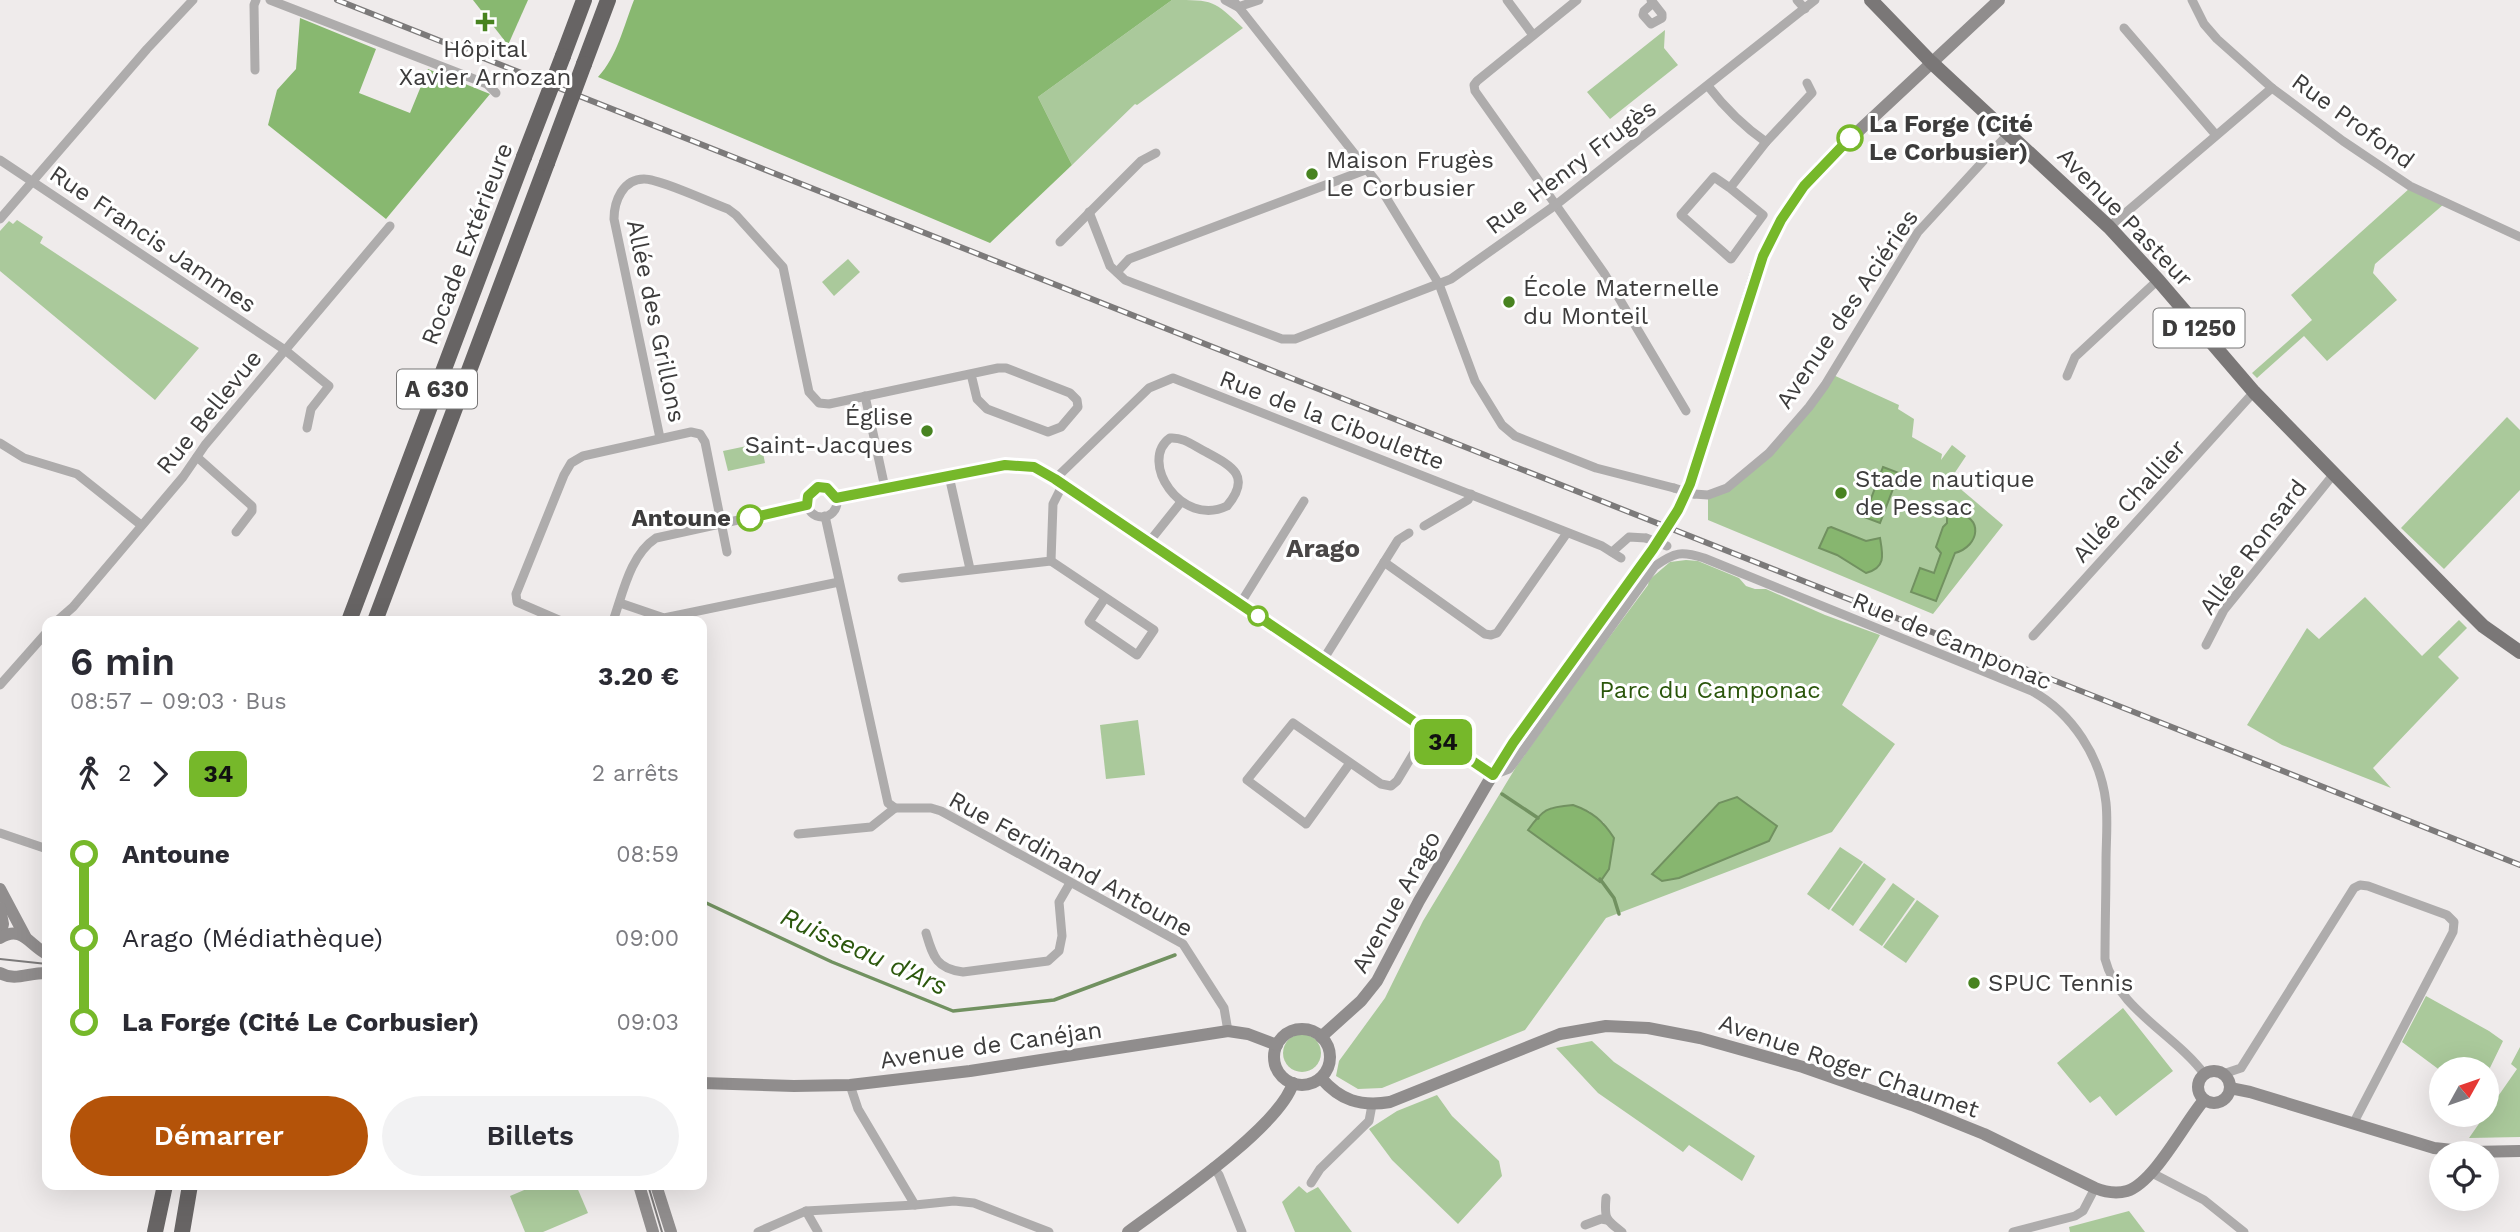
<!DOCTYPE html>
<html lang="fr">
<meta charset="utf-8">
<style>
:root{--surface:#fff;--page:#f2f2f3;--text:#2b2b33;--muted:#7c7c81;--accent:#b45309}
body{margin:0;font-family:"Work Sans",sans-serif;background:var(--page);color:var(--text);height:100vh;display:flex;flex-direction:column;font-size:26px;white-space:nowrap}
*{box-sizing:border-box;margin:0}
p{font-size:23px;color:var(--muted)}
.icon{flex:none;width:38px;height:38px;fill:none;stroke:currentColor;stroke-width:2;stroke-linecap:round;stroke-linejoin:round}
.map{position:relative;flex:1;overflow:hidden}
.details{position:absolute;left:42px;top:616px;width:665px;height:574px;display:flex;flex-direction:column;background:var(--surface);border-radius:14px;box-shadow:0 7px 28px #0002}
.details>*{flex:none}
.badge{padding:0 14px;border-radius:10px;font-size:24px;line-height:46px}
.needle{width:46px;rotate:50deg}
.buttons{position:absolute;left:2429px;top:1057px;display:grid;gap:14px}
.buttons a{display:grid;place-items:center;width:70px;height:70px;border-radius:50%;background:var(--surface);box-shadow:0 7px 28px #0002;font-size:35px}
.map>.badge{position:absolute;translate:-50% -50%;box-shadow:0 0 0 4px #fff}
.legs{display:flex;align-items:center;gap:10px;height:77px;padding:0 28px;font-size:23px}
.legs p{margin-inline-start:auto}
.summary{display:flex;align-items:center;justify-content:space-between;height:119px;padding:0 28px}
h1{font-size:38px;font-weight:600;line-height:52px}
.primary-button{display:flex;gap:14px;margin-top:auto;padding:14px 28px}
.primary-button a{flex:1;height:80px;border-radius:42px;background:var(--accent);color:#fff;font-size:28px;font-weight:600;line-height:80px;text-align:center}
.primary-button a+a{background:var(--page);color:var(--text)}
ul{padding:0 28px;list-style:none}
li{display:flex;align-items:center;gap:24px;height:84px;font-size:26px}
li i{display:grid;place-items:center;width:10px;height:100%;margin:0 9px;background:currentColor}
li i::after{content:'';width:18px;height:18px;margin:-9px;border:5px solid;border-radius:50%;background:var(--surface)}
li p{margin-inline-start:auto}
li:first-child i{background:linear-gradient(#0000 50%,currentColor 0)}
li:last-child i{background:linear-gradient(currentColor 50%,#0000 0)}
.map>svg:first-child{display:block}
</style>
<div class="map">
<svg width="2520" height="1232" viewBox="0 0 2520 1232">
<rect width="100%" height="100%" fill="#efebeb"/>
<g fill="#aac99b" fill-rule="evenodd">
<path d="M 1172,0 C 1214,0 1213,0 1243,28 L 1137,105 L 1135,104 L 1072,165 L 1038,97 Z"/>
<polygon points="1665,30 1664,48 1678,65 1610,119 1587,92"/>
<polygon points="2410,188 2444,204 2375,264 2373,273 2397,300 2327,361 2304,336 2257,378 2252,373 2312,320 2291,295"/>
<polygon points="17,220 43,237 40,243 199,348 155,400 0,271 0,231 9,221 13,224"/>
<polygon points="848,259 860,272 834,296 822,282"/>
<path d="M 1831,374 L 1899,405 L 1898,409 L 1914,419 L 1912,437 L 1942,454 L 1941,460 L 1952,445 L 1966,456 L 1950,480 L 2003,525 L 1933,614 L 1708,520 L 1708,495 C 1756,482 1801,412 1831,374 Z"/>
<polygon points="2507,417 2520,430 2520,490 2444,569 2401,528"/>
<polygon points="761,443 765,463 728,471 723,451"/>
<path d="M 1686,560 L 1698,561 L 1739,578 L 1746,586 L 1755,589 L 1766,589 L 1825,615 L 1880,635 L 1842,705 L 1895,744 L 1832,832 L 1606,918 L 1525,1030 L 1382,1088 L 1358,1089 L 1336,1076 L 1339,1061 L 1385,998 L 1423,921 L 1516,767 L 1590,663 L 1648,585 L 1649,580 L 1670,562 ZM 1573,805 L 1589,811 L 1604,823 L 1528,830 C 1543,808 1547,807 1573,805 Z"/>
<polygon points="2365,597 2422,656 2459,620 2467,628 2438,657 2459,678 2373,768 2391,788 2282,745 2247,725 2307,628 2319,639"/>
<polygon points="1138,720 1145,775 1106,779 1100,725"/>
<polygon points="1840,847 1863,862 1829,910 1807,894"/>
<polygon points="1864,863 1886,879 1853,926 1831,910"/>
<polygon points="1893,883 1915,899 1882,946 1859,930"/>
<polygon points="1917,900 1939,916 1906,963 1883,947"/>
<polygon points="2426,996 2489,1031 2503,1041 2487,1074 2487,1069 2441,1071 2402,1042"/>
<polygon points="2123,1008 2173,1071 2116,1116 2100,1096 2090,1103 2057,1063"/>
<circle cx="1302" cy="1053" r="19"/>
<polygon points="1592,1041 1614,1062 1755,1156 1742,1181 1689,1145 1683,1152 1598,1093 1556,1048"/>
<polygon points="2520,1047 2520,1137 2469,1138 2517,1069 2511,1064"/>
<polygon points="1437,1095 1452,1116 1499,1161 1502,1176 1458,1224 1392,1160 1369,1129 1397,1111"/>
<polygon points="536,1185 576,1185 588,1213 543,1232 525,1232 510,1196"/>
<polygon points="1299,1186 1307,1193 1318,1187 1352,1232 1295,1232 1282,1202"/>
<polygon points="2129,1211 2145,1232 2070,1232 2069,1227"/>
</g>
<g fill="#88b870">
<polygon points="473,0 528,0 508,45"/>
<path d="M 634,0 L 1172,0 L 1038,97 L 1072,165 L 990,243 L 598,77 C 617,57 624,25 634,0 Z"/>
<polygon points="300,18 376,49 359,93 410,113 428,69 490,94 386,219 268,125 277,90 296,69"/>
</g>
<g fill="#87b66f" stroke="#719160" stroke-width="2">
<polygon points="1883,467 1899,473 1880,523 1864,517"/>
<path d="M 1955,513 C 1984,516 1980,546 1955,553 L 1936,601 L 1911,592 L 1920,568 L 1934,573 L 1941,553 L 1936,547 L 1943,527 L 1947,523 L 1947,517 Z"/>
<path d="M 1831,527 L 1866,541 L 1880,538 C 1883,555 1886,568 1866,573 L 1837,555 L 1819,548 L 1828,528 Z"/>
<polygon points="1737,797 1777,826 1769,841 1679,878 1662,881 1652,874 1719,803"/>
<path d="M 1573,805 C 1593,812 1603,821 1614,838 L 1609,869 L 1600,882 L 1528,830 C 1543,809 1547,807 1573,805 Z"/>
</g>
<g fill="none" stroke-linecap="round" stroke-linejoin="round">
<g stroke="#719160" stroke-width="3.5">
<polyline points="1502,794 1538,818"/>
<polyline points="1600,879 1614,898 1619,914"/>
<polyline points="702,901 832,962 953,1011 1054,1000 1175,955"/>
</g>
<g stroke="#aeacac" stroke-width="9">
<polyline points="270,0 487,84 496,93"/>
<polyline points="1225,0 1238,7 1259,0"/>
<polyline points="1233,0 1376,181 1439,284 1475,381 1502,425 1515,436 1596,468 1674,488"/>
<polyline points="1507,0 1533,35"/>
<polyline points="1577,0 1477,81 1474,85 1475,91 1604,273 1686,411"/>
<polyline points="1651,0 1662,14 1662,18 1651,24 1643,15 1644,11 1653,3"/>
<polyline points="1797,0 1805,9"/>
<polyline points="2192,0 2204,24 2217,39 2272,88 2343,141 2410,186 2520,237"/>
<polyline points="2124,28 2216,135"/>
<polyline points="255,70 254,5 256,0"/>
<path d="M 1708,86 C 1725,108 1743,126 1766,142"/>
<polyline points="0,160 285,350 329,386 311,409 307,428"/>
<polyline points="1730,188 1714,177 1681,215 1731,259 1763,215 1730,188 1766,142 1812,93 1807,83"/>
<polyline points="1089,212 1110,266 1125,280 1282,339 1295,339 1451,279 1557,204 1815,0"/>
<polyline points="0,219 147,49 193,0"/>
<polyline points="2109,227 2272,88"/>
<polyline points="1060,242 1141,161 1156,153"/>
<polyline points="1117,272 1129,259 1368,169"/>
<polyline points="2067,376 2075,357 2158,280"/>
<polyline points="865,396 885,488"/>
<path d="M 660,438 L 614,219 C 614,201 623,179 644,179 C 660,179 709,202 728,209 L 736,215 L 783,267 L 809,392 L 819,403 L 829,404 L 998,368 L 1006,368 L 1070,393 L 1077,400 L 1078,407 L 1061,427 L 1048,432 L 987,409 L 977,399 L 971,374"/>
<path d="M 1170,438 C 1184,437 1194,446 1206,452 C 1232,466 1252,476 1227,506 C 1181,528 1138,461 1170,438 Z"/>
<polyline points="0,443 24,458 77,474 141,525"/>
<polyline points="197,457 252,506 252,511 236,532"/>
<polyline points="949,476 970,569"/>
<polyline points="1055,479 1149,388 1173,378 1602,546 1621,558"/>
<circle cx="822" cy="502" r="15"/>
<polyline points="1694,494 1708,495 1727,488 1769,453 1809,407 1825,385 1918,232 2009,133"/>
<path d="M 836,498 L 1005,465 L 1025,465 L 1043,471 L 1493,775 L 1509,769 L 1513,764 L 1655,566 C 1675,552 1681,551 1704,558 L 2032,691 C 2072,713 2101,757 2106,803 C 2108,822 2106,843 2106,862 C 2106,894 2105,926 2105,959 C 2118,1010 2175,1034 2205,1075"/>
<polyline points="825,516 888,803 895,808 931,808 941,811 1183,944 1224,1008 1228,1031"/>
<polyline points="1424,526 1468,500 1471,494"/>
<polyline points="1149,542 1181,502"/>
<polyline points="1612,552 1629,537 1646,538"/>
<polyline points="1051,561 1154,630 1137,655 1089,622 1105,598"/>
<polyline points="1384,562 1485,634 1491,635 1497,633 1567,533"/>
<polyline points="902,578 1051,561 1053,504 1063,484"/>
<polyline points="620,603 664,618 839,582"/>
<polyline points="1240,604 1304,501"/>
<polyline points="57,621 73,607 183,477 205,445 390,226"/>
<polyline points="561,621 517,602 516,594 564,475 571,463 583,456 691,432 700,434 705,442 727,552"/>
<path d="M 613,621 C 623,593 630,555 656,538 L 807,505"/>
<polyline points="2033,636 2254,392"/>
<polyline points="2206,645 2224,610 2333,475"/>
<polyline points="1323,660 1398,540 1409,533"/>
<polyline points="0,685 47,632"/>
<polyline points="1350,763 1306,824 1247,780 1293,723 1381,784 1391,786 1397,781 1427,731"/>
<polyline points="0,833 47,849"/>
<polyline points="798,834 871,827 895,808"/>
<path d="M 926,933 C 933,956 936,969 963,972 L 1048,961 L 1059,951 L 1062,936 L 1059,902 L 1070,883"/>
<polyline points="2223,1074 2241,1068 2354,888 2360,885 2368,886 2447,915 2454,922 2453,932 2353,1124"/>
<polyline points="850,1085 858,1109 915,1205 954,1201 974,1203 1049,1232"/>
<polyline points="1213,1167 1219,1175 1242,1232"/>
<polyline points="2152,1173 2204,1200 2244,1232"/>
<polyline points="1311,1183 1320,1169 1369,1121 1372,1105"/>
<path d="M 1606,1198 C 1604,1219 1606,1220 1622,1232"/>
<polyline points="806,1211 818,1232"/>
<polyline points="1585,1225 1601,1219 1607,1220"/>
<polyline points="758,1232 806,1211 915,1205"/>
<polyline points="2013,1232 2075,1216 2083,1211 2095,1188"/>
</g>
<g stroke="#908d8d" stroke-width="12">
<polyline points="0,889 25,936"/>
<polyline points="0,908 3,924 0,937"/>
<path d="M 0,938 C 22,924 30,946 47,954"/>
<path d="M 0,973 C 15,982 30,972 47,973"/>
<circle cx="1302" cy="1057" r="28"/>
<polyline points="1321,1037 1361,1001 1377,981 1419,901 1487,784 1513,743 1653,549 1678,510 1690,484 1755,275 1771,239 1793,202 1821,166 1999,0"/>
<circle cx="2214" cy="1087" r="16"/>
<path d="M 1321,1078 C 1340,1100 1360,1107 1390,1102 L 1560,1034 L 1606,1026 L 1648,1028 L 1700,1038 L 1803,1067 L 1912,1105 L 1984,1134 L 2095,1188 C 2105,1192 2116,1194 2127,1191 C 2154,1183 2185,1122 2204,1100"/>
<polyline points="702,1083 794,1086 850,1085 970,1071 1228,1031 1248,1034 1277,1045"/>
<polyline points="2230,1088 2250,1092 2434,1148 2471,1152 2520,1151"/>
<polyline points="639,1185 653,1232"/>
<polyline points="656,1185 671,1232"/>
<path d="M 1128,1232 C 1167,1203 1280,1127 1293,1083"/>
</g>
<polyline stroke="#7a7777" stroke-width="14" points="1871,0 1931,62 2109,227 2158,280 2254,392 2466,609 2483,626 2520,652"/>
<g stroke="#676464" stroke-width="16">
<polyline points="563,56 584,0"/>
<polyline points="584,64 608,0"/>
<polyline points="349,621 524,157"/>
<polyline points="375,621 547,163"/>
<polyline points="155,1232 165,1185"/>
<polyline points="182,1232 190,1185"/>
</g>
<g stroke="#7c7a7a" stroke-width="2">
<polyline points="0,959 47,964"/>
<polyline points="648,1185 662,1232"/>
</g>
<g stroke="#7c7a7a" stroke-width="6">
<polyline id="rail" points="337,0 2520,865"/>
</g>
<use href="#rail" stroke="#fff" stroke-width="3.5" stroke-dasharray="10" stroke-linecap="butt"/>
<g stroke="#aeacac" stroke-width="9">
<polyline points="1674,488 1694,494"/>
<polyline points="1646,538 1667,546"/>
</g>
<g stroke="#676464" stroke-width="16">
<polyline points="524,157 563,56"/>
<polyline points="547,163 584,64"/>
</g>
</g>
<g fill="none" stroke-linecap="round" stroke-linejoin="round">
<g stroke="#fff" stroke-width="16">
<polyline id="line-1" points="750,518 807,505 808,496 818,487 827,488 836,498 1005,465 1034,467 1055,479 1493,775 1513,743 1653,549 1678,510 1690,484 1763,256 1781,220 1804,186 1850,138"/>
</g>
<use href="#line-1" stroke="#76b82a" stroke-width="10"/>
</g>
<g fill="#488320" stroke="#fff" stroke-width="2.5">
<path d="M481.5 11.5h7v7h7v7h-7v7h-7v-7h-7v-7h7z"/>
<circle cx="1312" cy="174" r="7"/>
<circle cx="1509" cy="302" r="7"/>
<circle cx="927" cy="431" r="7"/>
<circle cx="1841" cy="493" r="7"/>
<circle cx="1974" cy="983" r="7"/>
</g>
<g fill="#fff" stroke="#76b82a" stroke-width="3.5">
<circle cx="1850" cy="138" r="12"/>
<circle cx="750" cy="518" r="12"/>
<circle cx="1258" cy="616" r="9"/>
</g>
<g text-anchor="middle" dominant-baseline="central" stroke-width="6" stroke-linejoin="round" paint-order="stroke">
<g fill="#fff" stroke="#777676" stroke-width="2">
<rect x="2153.5" y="308.5" width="91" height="39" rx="5"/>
<rect x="397" y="369.5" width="80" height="39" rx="5"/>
</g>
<g font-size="23" font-weight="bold" fill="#3d3c3c">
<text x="2199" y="328">D 1250</text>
<text x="437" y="389">A 630</text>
</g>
<g font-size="24" fill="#3d3c3c" stroke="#fff" text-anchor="start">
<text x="485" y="49" text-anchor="middle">Hôpital<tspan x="485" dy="28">Xavier Arnozan</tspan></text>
<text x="1326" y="160">Maison Frugès<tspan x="1326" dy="28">Le Corbusier</tspan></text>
<text x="1523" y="288">École Maternelle<tspan x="1523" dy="28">du Monteil</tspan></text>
<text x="913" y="417" text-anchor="end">Église<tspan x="913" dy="28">Saint-Jacques</tspan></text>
<text x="1855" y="479">Stade nautique<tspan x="1855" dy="28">de Pessac</tspan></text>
<text x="1988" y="983">SPUC Tennis</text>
</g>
<g font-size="24" fill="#3d3c3c" stroke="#fff">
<text transform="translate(2353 121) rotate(36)">Rue Profond</text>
<text transform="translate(1571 167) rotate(-37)">Rue Henry Frugès</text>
<text transform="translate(2125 217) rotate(46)">Avenue Pasteur</text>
<text transform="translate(153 239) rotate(34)">Rue Francis Jammes</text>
<text transform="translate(467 244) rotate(-69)">Rocade Extérieure</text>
<text transform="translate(1847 309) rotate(-56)">Avenue des Aciéries</text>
<text transform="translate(656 321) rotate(78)">Allée des Grillons</text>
<text transform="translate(209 412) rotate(-51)">Rue Bellevue</text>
<text transform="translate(1332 420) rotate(21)">Rue de la Ciboulette</text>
<text transform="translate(2129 501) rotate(-48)">Allée Challier</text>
<text transform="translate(2253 547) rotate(-53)">Allée Ronsard</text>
<text transform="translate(1952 641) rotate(23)">Rue de Camponac</text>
<text transform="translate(1071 864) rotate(29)">Rue Ferdinand Antoune</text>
<text transform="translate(1396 902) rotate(-61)">Avenue Arago</text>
<text transform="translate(991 1045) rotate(-8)">Avenue de Canéjan</text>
<text transform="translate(1849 1066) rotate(19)">Avenue Roger Chaumet</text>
</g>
<g font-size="24" font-weight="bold" fill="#3d3c3c" stroke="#fff" text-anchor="start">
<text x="1869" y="124">La Forge (Cité<tspan x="1869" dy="28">Le Corbusier)</tspan></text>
<text x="731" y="518" text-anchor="end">Antoune</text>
</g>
<g font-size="24" fill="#2b560b" stroke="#fff">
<text x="1710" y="690">Parc du Camponac</text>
</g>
<g font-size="26" font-weight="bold" fill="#4a4747" stroke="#fff">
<text x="1323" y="548">Arago</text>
</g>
<g font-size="26" font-style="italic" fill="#2c580d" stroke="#fff">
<text transform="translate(864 951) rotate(24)">Ruisseau d'Ars</text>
</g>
</g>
</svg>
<div class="buttons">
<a><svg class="needle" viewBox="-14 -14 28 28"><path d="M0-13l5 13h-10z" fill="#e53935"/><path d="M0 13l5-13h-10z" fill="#7c7c81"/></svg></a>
<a><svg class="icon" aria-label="locate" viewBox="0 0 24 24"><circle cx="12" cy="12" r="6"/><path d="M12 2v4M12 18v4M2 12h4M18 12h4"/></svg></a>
</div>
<b class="badge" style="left:1443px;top:742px;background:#76b82a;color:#111">34</b>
<section class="details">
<div class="summary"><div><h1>6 min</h1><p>08:57 – 09:03 · Bus</p></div><b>3.20 €</b></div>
<div class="legs"><svg class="icon" aria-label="walk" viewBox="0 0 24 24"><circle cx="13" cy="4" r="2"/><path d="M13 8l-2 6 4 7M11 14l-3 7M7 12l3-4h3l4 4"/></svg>2<svg class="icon" aria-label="forward" viewBox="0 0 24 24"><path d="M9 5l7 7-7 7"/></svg><b class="badge" style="background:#76b82a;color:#111">34</b><p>2 arrêts</p></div>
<ul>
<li><i style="color:#76b82a"></i><b>Antoune</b><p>08:59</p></li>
<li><i style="color:#76b82a"></i><span>Arago (Médiathèque)</span><p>09:00</p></li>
<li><i style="color:#76b82a"></i><b>La Forge (Cité Le Corbusier)</b><p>09:03</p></li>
</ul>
<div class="primary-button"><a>Démarrer</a><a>Billets</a></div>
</section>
</div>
